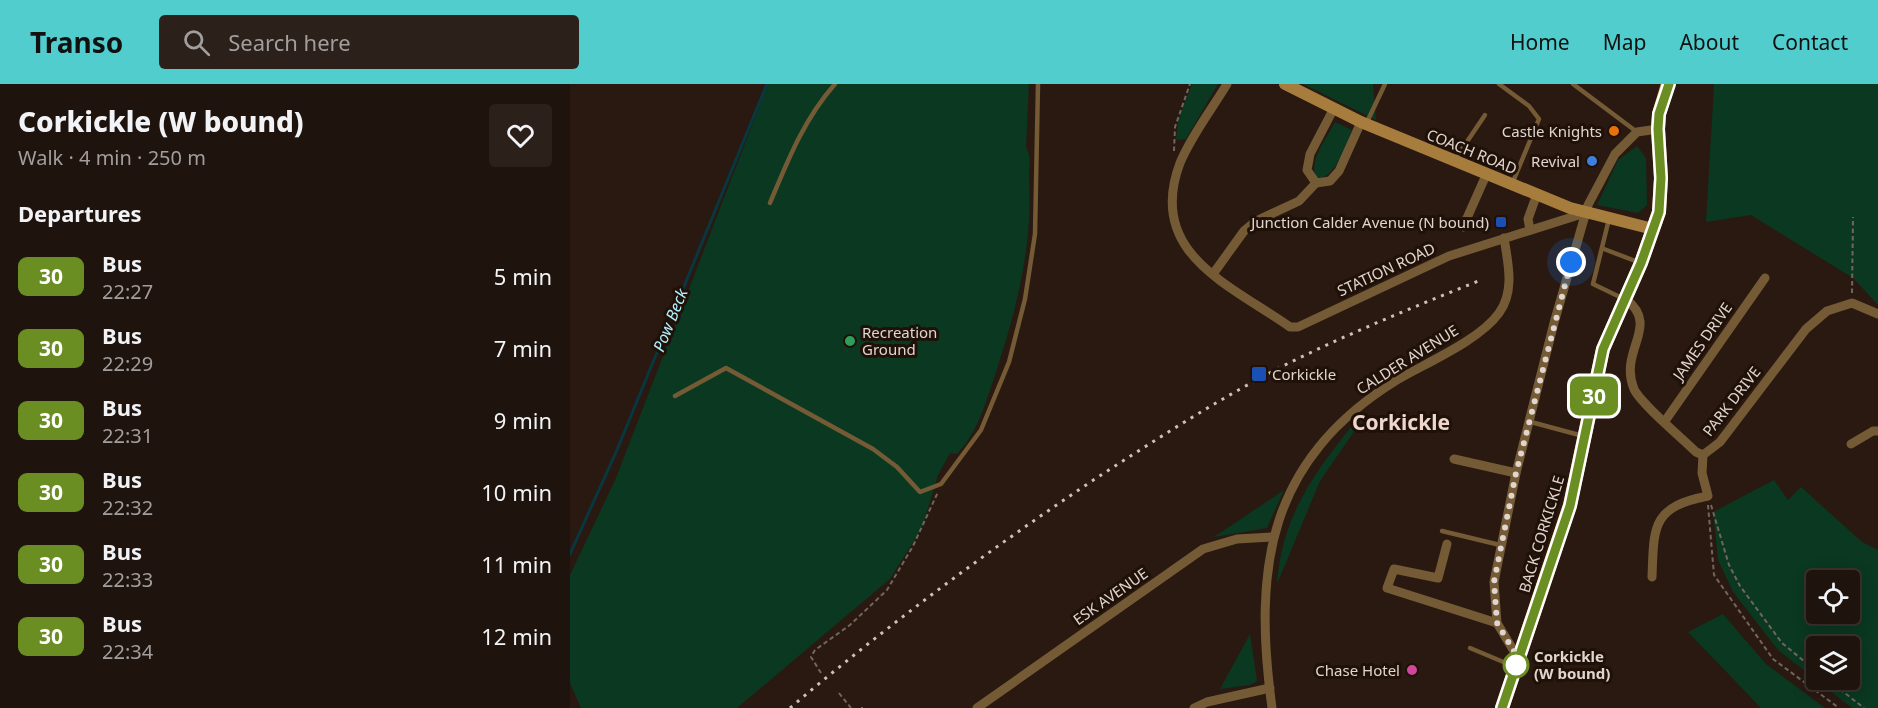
<!DOCTYPE html>
<meta charset="utf-8">
<style>
:root{--surface:#1f130d;--page:#2c201b;--text:#f1f3f6;--muted:#a19e9d;--line:#3c322e;--accent:#52cdcd}
body{margin:0;font-family:"Noto Sans",sans-serif;background:var(--page);color:var(--text);height:100vh;display:flex;flex-direction:column;font-size:22px;white-space:nowrap}
*{box-sizing:border-box;margin:0}
p{font-size:20px;color:var(--muted)}
.icon{flex:none;width:33px;height:33px;fill:none;stroke:currentColor;stroke-width:2;stroke-linecap:round;stroke-linejoin:round}
.map{position:relative;flex:1;overflow:hidden}
.panel{display:flex;flex-direction:column;background:var(--surface);width:570px}
.panel>*{flex:none}
.badge{padding:0 12px;border-radius:9px;font-size:21px;line-height:39px}
.controls{position:absolute;left:1236px;top:486px;display:grid;gap:12px}
.controls a{display:grid;place-items:center;width:54px;height:54px;border-radius:6px;background:var(--surface);box-shadow:0 3px 15px #0003,0 0 0 2px var(--line);font-size:30px}
.you{position:absolute;width:30px;height:30px;margin:-15px;border:4px solid #fff;border-radius:50%;background:#1a73e8;box-shadow:0 0 0 9px #1a73e833}
.map>.badge{position:absolute;translate:-50% -50%;box-shadow:0 0 0 3px #fff}
h2{padding:0 18px;font-size:22px;line-height:54px}
.round{display:grid;place-items:center;flex:none;width:63px;height:63px;border-radius:6px;background:var(--page)}
.headline{display:flex;align-items:center;justify-content:space-between;height:102px;padding:0 18px}
h1{font-size:28px;font-weight:800;line-height:45px}
ul{padding:0;list-style:none}
li{display:flex;align-items:center;gap:18px;height:72px;padding:0 18px}
li div{flex:1}
li b{display:block;font-size:22px}
li em{font-style:normal}
li .badge{min-width:66px;font-weight:700;text-align:center}
header{display:flex;align-items:center;gap:36px;box-sizing:border-box;height:84px;padding:0 30px;background:var(--accent);color:#111}
header strong{font-size:28px}
nav{display:flex;gap:33px;margin-inline-start:auto;font-size:21px}
.search{width:420px;height:54px;background:var(--page);display:flex;align-items:center;gap:15px;box-sizing:border-box;padding:0 21px;border-radius:6px;color:var(--muted);font-size:22px}
main{display:flex;flex:1;min-height:0}
.map>svg:first-child{display:block}
</style>
<header>
<strong>Transo</strong>
<div class="search"><svg class="icon" aria-label="search" viewBox="0 0 24 24"><circle cx="10" cy="10" r="6"/><path d="M15 15l6 6"/></svg>Search here</div>
<nav><a>Home</a><a>Map</a><a>About</a><a>Contact</a></nav>
</header>
<main>
<section class="panel">
<div class="headline"><div><h1>Corkickle (W bound)</h1><p>Walk · 4 min · 250 m</p></div><a class="round"><svg class="icon" aria-label="heart" viewBox="0 0 24 24"><path d="M12 20l-8-8c-3-5 5-10 8-4 3-6 11-1 8 4z"/></svg></a></div>
<h2>Departures</h2>
<ul>
<li><span class="badge" style="background:#6b8e23;color:#fff">30</span><div><b>Bus</b><p>22:27</p></div><em>5 min</em></li>
<li><span class="badge" style="background:#6b8e23;color:#fff">30</span><div><b>Bus</b><p>22:29</p></div><em>7 min</em></li>
<li><span class="badge" style="background:#6b8e23;color:#fff">30</span><div><b>Bus</b><p>22:31</p></div><em>9 min</em></li>
<li><span class="badge" style="background:#6b8e23;color:#fff">30</span><div><b>Bus</b><p>22:32</p></div><em>10 min</em></li>
<li><span class="badge" style="background:#6b8e23;color:#fff">30</span><div><b>Bus</b><p>22:33</p></div><em>11 min</em></li>
<li><span class="badge" style="background:#6b8e23;color:#fff">30</span><div><b>Bus</b><p>22:34</p></div><em>12 min</em></li>
</ul>
</section>
<div class="map">
<svg width="1308" height="624" viewBox="0 0 1308 624">
<rect width="100%" height="100%" fill="#291911"/>
<g fill="#0a3821" fill-rule="evenodd">
<path d="M 198,0 L 459,0 L 456,63 C 462,74 459,82 459,94 C 463,161 447,224 426,288 C 416,317 409,347 387,370 L 380,369 L 368,391 L 352,444 L 320,495 L 167,624 L 11,624 L 0,599 L 0,491 L 46,394 Z"/>
<polygon points="622,0 648,0 616,55 606,56 608,36"/>
<polygon points="733,0 803,0 806,36"/>
<polygon points="1144,0 1308,0 1308,221 1283,194 1181,131 1136,138"/>
<path d="M 765,38 L 782,46 C 775,61 766,95 747,94 C 737,78 757,54 765,38 Z"/>
<polygon points="1067,62 1076,74 1077,121 1068,129 1027,121 1048,76"/>
<path d="M 792,336 L 750,397 L 707,500 C 712,431 744,389 786,337 Z"/>
<path d="M 1204,396 L 1218,416 L 1231,403 L 1292,458 L 1308,466 L 1308,624 L 1282,624 L 1208,566 L 1163,508 L 1148,476 L 1143,428 ZM 1246,496 L 1280,496 L 1280,530 L 1246,530 ZM 1246,562 L 1280,562 L 1280,596 L 1246,596 Z"/>
<polygon points="714,406 697,444 644,453"/>
<polygon points="1153,530 1196,580 1255,624 1191,624 1118,548"/>
<polygon points="680,550 687,597 680,601 650,605"/>
</g>
<g fill="none" stroke-linecap="round" stroke-linejoin="round">
<polyline stroke="#09373f" stroke-width="3" points="0,470 47,366 197,0"/>
<g stroke="#73655e" stroke-width="2" stroke-dasharray="4.5 3" stroke-linecap="butt">
<polyline points="604,67 605,43 620,0"/>
<polyline points="1282,209 1283,133"/>
<polyline points="1138,421 1144,491 1203,575 1269,624"/>
<polyline points="1141,421 1159,481 1170,502 1212,559 1246,587"/>
<polyline points="251,589 241,573 245,566 280,541 317,506 343,462 368,408"/>
<polyline points="1258,596 1294,624"/>
<polyline points="269,609 281,624"/>
<polyline points="291,624 293,624"/>
</g>
<g stroke="#745b35" stroke-width="4.5">
<polyline points="929,0 959,22 969,35 942,100"/>
<polyline points="1003,0 1067,48"/>
<polyline points="797,38 815,0"/>
<polyline points="886,74 915,31"/>
<path d="M 200,119 C 218,76 234,35 265,0"/>
<polyline points="1039,135 1023,200 1052,214"/>
<polyline points="1034,165 1068,178"/>
<polyline points="105,312 156,284 303,365 327,383 350,408 371,400 411,346 439,278 455,215 465,150 468,0"/>
<polyline points="961,338 1013,352"/>
<polyline points="872,447 930,461"/>
<polyline points="900,564 943,582"/>
</g>
<g stroke="#745b35" stroke-width="9">
<path d="M 657,0 C 642,25 621,52 610,79 C 576,169 659,200 720,243 L 728,243 L 879,172 L 1015,129"/>
<polyline points="746,99 737,86 740,70 763,26"/>
<polyline points="893,143 917,89"/>
<polyline points="960,146 958,135 967,110"/>
<polyline points="643,190 674,147 686,137 729,117 746,99 760,97 769,87 791,38"/>
<path d="M 1056,215 C 1091,243 1048,266 1064,305 C 1070,319 1113,355 1126,368 L 1133,371 L 1150,358 L 1236,245 L 1257,227 L 1282,219 L 1308,230"/>
<polyline points="1095,337 1195,194"/>
<polyline points="1281,360 1303,347 1308,347"/>
<polyline points="884,375 946,389"/>
<polyline points="877,460 868,494 824,485 817,504 927,539"/>
<path d="M 1082,493 C 1084,443 1081,423 1138,412 L 1132,389 L 1133,371"/>
<polyline points="948,574 927,539 924,498 946,389 984,239 1018,121 1045,70 1067,48 1088,45"/>
<polyline points="407,624 633,465 667,455 702,453"/>
<polyline points="624,624 637,618 700,604"/>
<path d="M 702,624 C 683,484 697,376 827,296 C 856,279 910,256 929,229 C 945,207 938,179 934,154"/>
</g>
<polyline stroke="#a77d3d" stroke-width="12" points="715,0 791,38 1000,124 1083,145"/>
<polyline stroke="#ce9842" stroke-width="14" points="932,624 1000,421 1033,265 1071,179 1089,128 1091,94 1088,45 1089,30 1098,0"/>
<path stroke="#ccc1bb" stroke-width="3" stroke-dasharray="3 6" stroke-linecap="butt" d="M 220,624 C 319,540 420,465 528,393 C 590,353 653,312 719,279 C 782,248 846,222 911,196"/>
</g>
<g fill="none" stroke-linecap="round" stroke-linejoin="round">
<g stroke="#fff" stroke-width="14">
<polyline id="line" points="932,624 1000,422 1033,265 1071,179 1089,128 1091,94 1088,45 1089,30 1099,0"/>
</g>
<use href="#line" stroke="#6b8e23" stroke-width="9"/>
<polyline stroke="#e0d5cf" stroke-width="6" stroke-dasharray="0 10.8" points="946,581 945,584 948,574 927,539 924,498 946,389 1001,178"/>
</g>
<circle fill="#e8710a" stroke="#1f1008" stroke-width="2" cx="1044" cy="47" r="6"/>
<circle fill="#3f7fe0" stroke="#1f1008" stroke-width="2" cx="1022" cy="77" r="6"/>
<g fill="#1a4fb4" stroke="#1f1008" stroke-width="2">
<rect x="925" y="132" width="12" height="12" rx="3"/>
<rect x="681" y="282" width="16" height="16" rx="3"/>
</g>
<circle fill="#2e9e5b" stroke="#1f1008" stroke-width="2" cx="280" cy="257" r="6"/>
<circle fill="#fff" stroke="#6b8e23" stroke-width="3" cx="946" cy="581" r="12"/>
<circle fill="#d1479c" stroke="#1f1008" stroke-width="2" cx="842" cy="586" r="6"/>
<g text-anchor="middle" dominant-baseline="central" stroke-width="6" stroke-linejoin="round" paint-order="stroke">
<g font-size="15" fill="#e0d5cf" stroke="#1f1008" text-anchor="end">
<text x="1032" y="47">Castle Knights</text>
<text x="1010" y="77">Revival</text>
<text x="919" y="138">Junction Calder Avenue (N bound)</text>
<text x="292" y="248" text-anchor="start">Recreation<tspan x="292" dy="17">Ground</tspan></text>
<text x="702" y="290" text-anchor="start">Corkickle</text>
<text x="830" y="586">Chase Hotel</text>
</g>
<g font-size="15" fill="#e0d5cf" stroke="#1f1008">
<text transform="translate(902 67) rotate(22)">COACH ROAD</text>
<text transform="translate(816 185) rotate(-25)">STATION ROAD</text>
<text transform="translate(1132 257) rotate(-55)">JAMES DRIVE</text>
<text transform="translate(837 275) rotate(-32)">CALDER AVENUE</text>
<text transform="translate(1161 317) rotate(-52)">PARK DRIVE</text>
<text transform="translate(971 450) rotate(-73)">BACK CORKICKLE</text>
<text transform="translate(540 512) rotate(-35)">ESK AVENUE</text>
</g>
<g font-size="15" font-weight="bold" fill="#e0d5cf" stroke="#1f1008" text-anchor="start">
<text x="964" y="572">Corkickle<tspan x="964" dy="17">(W bound)</tspan></text>
</g>
<g font-size="16" font-style="italic" fill="#b0f0ff" stroke="#1f1008">
<text transform="translate(100 236) rotate(-68)">Pow Beck</text>
</g>
<g font-size="21" font-weight="bold" fill="#eed6cc" stroke="#1f1008">
<text x="831" y="338">Corkickle</text>
</g>
</g>
</svg>
<div class="controls">
<a><svg class="icon" aria-label="locate" viewBox="0 0 24 24"><circle cx="12" cy="12" r="6"/><path d="M12 2v4M12 18v4M2 12h4M18 12h4"/></svg></a>
<a><svg class="icon" aria-label="layers" viewBox="0 0 24 24"><path d="M12 4l9 5-9 5-9-5zM3 14l9 5 9-5"/></svg></a>
</div>
<div class="you" style="left:1001px;top:178px"></div>
<b class="badge" style="left:1024px;top:312px;background:#6b8e23;color:#fff">30</b>
</div>
</main>
